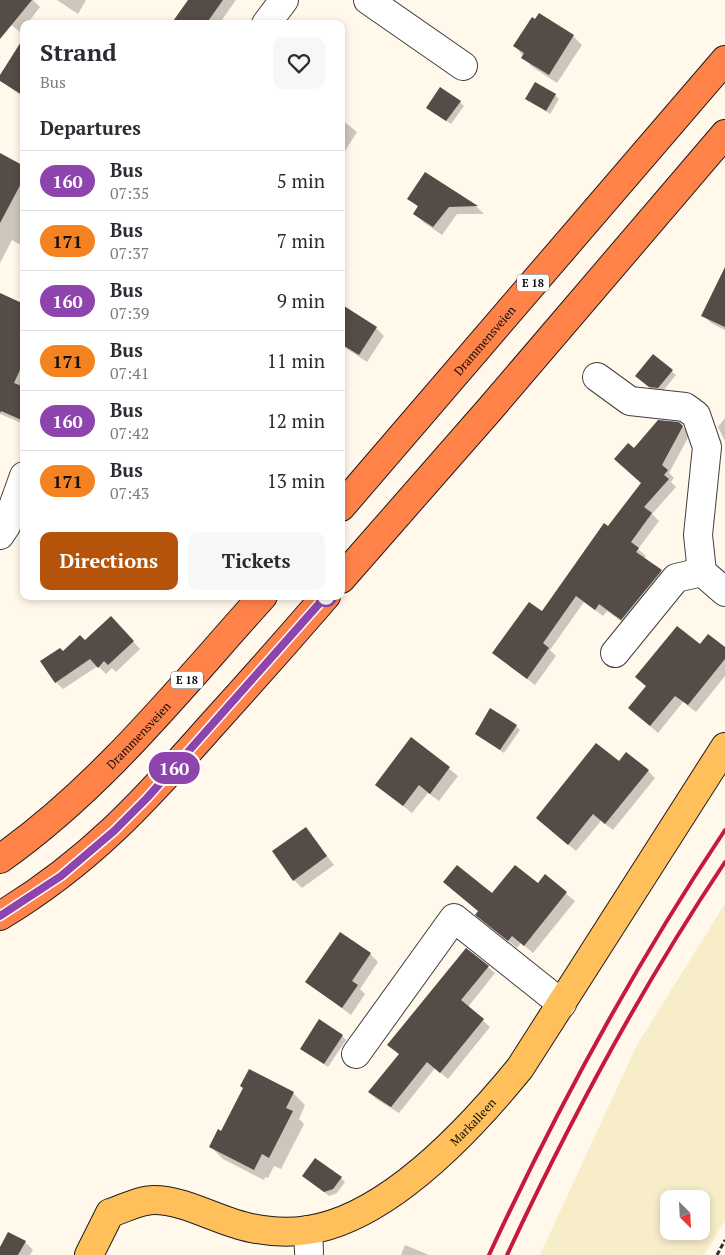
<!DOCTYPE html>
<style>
:root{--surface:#fff;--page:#f7f7f7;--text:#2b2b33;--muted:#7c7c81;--line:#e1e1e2;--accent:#b45309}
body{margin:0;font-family:"PT Serif",serif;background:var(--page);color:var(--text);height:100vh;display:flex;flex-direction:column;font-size:19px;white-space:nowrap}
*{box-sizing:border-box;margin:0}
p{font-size:16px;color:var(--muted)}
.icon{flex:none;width:28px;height:28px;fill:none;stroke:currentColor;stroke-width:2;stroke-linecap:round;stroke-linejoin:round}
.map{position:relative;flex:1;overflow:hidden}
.side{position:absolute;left:20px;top:20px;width:325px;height:580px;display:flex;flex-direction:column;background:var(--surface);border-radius:10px;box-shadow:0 2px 8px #0003}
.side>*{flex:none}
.badge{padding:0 10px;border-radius:16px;font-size:18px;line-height:32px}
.needle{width:32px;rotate:156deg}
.fabs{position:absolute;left:660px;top:1190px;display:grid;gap:10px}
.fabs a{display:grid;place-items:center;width:50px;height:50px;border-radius:10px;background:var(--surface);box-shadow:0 2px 8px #0003;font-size:25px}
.map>.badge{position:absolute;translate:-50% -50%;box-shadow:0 0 0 2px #fff}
h2{padding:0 20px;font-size:19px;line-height:45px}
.round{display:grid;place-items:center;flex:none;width:52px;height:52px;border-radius:10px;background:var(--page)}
.headline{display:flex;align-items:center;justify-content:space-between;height:85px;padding:0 20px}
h1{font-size:24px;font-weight:800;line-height:38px}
.action{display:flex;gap:10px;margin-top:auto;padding:10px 20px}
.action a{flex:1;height:58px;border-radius:10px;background:var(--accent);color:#fff;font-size:20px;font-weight:800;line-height:58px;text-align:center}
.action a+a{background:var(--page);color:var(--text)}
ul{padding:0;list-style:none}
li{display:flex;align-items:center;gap:15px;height:60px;padding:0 20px;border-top:1px solid var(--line)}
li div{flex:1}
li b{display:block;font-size:19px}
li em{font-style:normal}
li .badge{min-width:55px;font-weight:700;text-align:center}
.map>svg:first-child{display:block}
</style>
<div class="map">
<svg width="725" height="1255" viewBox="0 0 725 1255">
<rect width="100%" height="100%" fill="#fff8eb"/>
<path fill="#f7edc9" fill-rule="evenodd" d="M 725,904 L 725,1221 L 704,1255 L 540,1255 L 637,1045 ZM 669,1199 L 701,1199 L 701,1231 L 669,1231 Z"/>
<g fill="#0003">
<polygon points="0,0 33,0 40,7 27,24 24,24 20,32 0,16"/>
<polygon points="57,0 86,0 78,14"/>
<polygon points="190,0 236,0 219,24 207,24 193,14"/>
<polygon points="540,14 573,36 582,45 557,83 531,66 515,46"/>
<polygon points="24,54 24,98 0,80 0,78"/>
<polygon points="555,95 559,99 550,114 527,98"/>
<polygon points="460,102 464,106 451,124 427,108"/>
<polygon points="341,119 357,132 341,157"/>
<polygon points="0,157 24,167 24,247 12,240 0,263"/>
<polygon points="425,174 477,207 484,214 457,214 442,235 423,222 415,214 419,208 409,198"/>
<polygon points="725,274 725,330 711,323 703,315"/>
<polygon points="0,294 24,305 24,424 0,414"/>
<polygon points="341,309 376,328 384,336 367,362 341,345"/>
<polygon points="653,356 676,375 662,392 654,391 640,380"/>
<polygon points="725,418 725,441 718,427"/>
<polygon points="679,423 690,434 669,473 674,478 671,482 676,487 652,514 659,521 638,549 646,556 644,559 669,578 629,627 607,611 603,616 584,602 550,650 556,656 535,685 493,653 542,613 642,483 634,450"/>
<polygon points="118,625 140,649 116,672 112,668 106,674 98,666 63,689 56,682 63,652"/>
<polygon points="700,646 725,649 725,676 696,712 683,702 658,733 630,708 647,687 637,677"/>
<polygon points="516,726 520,730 504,753 476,734"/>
<polygon points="412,739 458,776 439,801 428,793 412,813 376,784"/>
<polygon points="619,763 648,771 655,778 613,830 601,821 576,851 537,818"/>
<polygon points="306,829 334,865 302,888 294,880"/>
<polygon points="545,876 575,901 533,953 521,943 517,948 485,923 477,915 479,912 445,882 493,895 538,885"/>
<polygon points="370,954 378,962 360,989 365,994 351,1015 307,982"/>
<polygon points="488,967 495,973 468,1007 490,1027 448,1079 435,1068 399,1113 376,1099 369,1092 400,1055 389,1045"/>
<polygon points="342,1036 346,1040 328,1067 306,1052"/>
<polygon points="293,1093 305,1105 299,1119 304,1124 281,1169 274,1166 268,1178 265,1177 264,1180 223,1159 210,1146 221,1132"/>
<polygon points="303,1176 341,1178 345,1182 337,1193 329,1196"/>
<polygon points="25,1242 33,1250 30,1255 0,1255 0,1246"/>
<polygon points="405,1245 429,1255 401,1255"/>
</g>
<g fill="#554b47">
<polygon points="0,0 32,0 0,39"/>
<polygon points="188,0 223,0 206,24 171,24"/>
<polygon points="539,13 574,35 549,75 521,58 524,53 513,46 532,17 535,19"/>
<polygon points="24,37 24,96 0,81 0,75"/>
<polygon points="535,82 556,94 546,111 525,99"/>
<polygon points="440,87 461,101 446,121 426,108"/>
<polygon points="0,153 24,166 24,178 0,223"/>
<polygon points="425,172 478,206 449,207 433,227 413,214 418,206 407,199"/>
<polygon points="725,267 725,327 701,316"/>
<polygon points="0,293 24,304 24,361 14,383 24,387 24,421 1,411 0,413"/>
<polygon points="341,304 377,327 359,355 341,344"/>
<polygon points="653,354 673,370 658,388 649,387 635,376"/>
<polygon points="658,420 679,422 683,426 662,465 668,470 664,475 669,479 644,507 652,513 631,542 639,548 636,552 662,570 621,620 599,604 595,610 576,596 543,643 549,648 527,679 492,653 529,602 542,611 604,523 608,526 641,483 614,459 628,443 634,448"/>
<polygon points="111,616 134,641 108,665 104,661 98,668 90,659 55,683 40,661 60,648 63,651 80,635 85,640"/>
<polygon points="677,626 700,644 708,634 725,647 725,659 688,705 675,696 650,726 628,708 646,686 635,677"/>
<polygon points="490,708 517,725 500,750 475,734"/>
<polygon points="411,737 450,767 430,794 419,785 403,806 375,785"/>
<polygon points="596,743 619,761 626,752 649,770 605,824 593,814 568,845 536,818"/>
<polygon points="306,827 327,856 293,881 272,851"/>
<polygon points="457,865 492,893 515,865 538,883 545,874 567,892 524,946 512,936 508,941 475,915 478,911 443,882"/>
<polygon points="340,932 371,953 352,981 358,985 342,1008 305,982"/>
<polygon points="466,948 489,966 461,1000 484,1019 440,1073 427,1062 391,1107 368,1092 399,1054 387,1045"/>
<polygon points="319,1019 343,1035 324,1064 300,1049"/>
<polygon points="249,1069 294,1092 286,1108 293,1111 269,1158 262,1154 254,1170 209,1147 218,1129 221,1131 243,1088 240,1086"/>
<polygon points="315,1158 342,1177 333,1189 324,1192 302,1176"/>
<polygon points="8,1232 26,1241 18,1255 0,1255 0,1247"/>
</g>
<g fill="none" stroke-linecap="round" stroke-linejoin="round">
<g stroke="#3f3f3f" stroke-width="30">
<g id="minor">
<polyline points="368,0 463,66"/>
<polyline points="266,24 284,0"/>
<polyline points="597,377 630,401 685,407 696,415 707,447 698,535 702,572 725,592"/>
<polyline points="0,535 6,526 24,476"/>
<polyline points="615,653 676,578 702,572"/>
<polyline points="356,1054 454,918 562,1004"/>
<polyline points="308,1230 309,1252"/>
</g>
</g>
<g stroke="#1d1d1d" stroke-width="30">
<g id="major">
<path id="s1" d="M 89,1255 L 110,1213 C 123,1209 140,1200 154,1200 C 186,1200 219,1222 251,1228 C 270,1232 289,1233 308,1230 C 388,1218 471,1128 520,1068 L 725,747"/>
</g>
</g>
<g stroke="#1d1d1d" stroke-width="30">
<g id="highway">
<path id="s2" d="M 341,507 L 725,60"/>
<polyline points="341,579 490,409 725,134"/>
<path id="s3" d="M 0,859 C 102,787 180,688 263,596"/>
<path d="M 0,916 C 88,863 143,803 210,727 C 249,684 288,640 326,596"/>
</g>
</g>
<polyline stroke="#2e2e2e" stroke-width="3" stroke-dasharray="5 2.5" stroke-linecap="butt" points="717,1255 725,1240"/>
<use href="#minor" stroke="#fff" stroke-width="28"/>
<use href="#major" stroke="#ffc05b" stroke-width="28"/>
<use href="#highway" stroke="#ff8249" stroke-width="28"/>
<g stroke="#c61a3a" stroke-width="4">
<path d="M 489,1255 C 557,1108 635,965 725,830"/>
<path d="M 507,1255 C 570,1120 642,986 725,862"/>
</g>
</g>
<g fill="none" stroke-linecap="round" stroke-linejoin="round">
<g stroke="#fff" stroke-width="11">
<polyline id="line" points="0,916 61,876 114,831 147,798 326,596"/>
</g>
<use href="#line" stroke="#8e44ad" stroke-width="8"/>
</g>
<circle fill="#fff" stroke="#8e44ad" stroke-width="2.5" cx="326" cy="596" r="10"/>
<g text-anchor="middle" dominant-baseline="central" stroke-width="5" stroke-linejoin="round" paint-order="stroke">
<g fill="#fff" stroke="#555" stroke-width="1">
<rect x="517" y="274.5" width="32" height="17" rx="4"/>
<rect x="171" y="671.5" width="32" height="17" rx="4"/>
</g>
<g font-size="11" font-weight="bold" fill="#0c0c0c">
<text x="533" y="283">E 18</text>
<text x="187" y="680">E 18</text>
</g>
<g font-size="12" fill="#0c0c0c" stroke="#fff">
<text stroke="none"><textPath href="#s2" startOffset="220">Drammensveien</textPath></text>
<text stroke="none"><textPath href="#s3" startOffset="186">Drammensveien</textPath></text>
<text stroke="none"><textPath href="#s1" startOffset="452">Markalleen</textPath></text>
</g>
</g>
</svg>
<div class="fabs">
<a><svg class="needle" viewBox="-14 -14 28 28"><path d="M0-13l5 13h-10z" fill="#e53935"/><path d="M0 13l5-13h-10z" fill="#7c7c81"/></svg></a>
</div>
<b class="badge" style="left:174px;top:768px;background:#8e44ad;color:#fff">160</b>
<section class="side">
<div class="headline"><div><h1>Strand</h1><p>Bus</p></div><a class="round"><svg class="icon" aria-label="heart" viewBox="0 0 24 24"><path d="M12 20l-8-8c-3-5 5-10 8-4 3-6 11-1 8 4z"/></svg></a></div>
<h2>Departures</h2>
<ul>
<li><span class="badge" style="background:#8e44ad;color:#fff">160</span><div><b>Bus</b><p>07:35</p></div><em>5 min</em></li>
<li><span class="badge" style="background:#f58220;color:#111">171</span><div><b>Bus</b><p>07:37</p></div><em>7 min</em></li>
<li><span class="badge" style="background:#8e44ad;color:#fff">160</span><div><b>Bus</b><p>07:39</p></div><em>9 min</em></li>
<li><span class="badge" style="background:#f58220;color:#111">171</span><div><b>Bus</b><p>07:41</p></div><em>11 min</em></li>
<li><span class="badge" style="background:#8e44ad;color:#fff">160</span><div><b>Bus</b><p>07:42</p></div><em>12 min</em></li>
<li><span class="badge" style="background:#f58220;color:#111">171</span><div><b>Bus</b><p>07:43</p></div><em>13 min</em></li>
</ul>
<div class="action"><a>Directions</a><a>Tickets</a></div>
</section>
</div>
